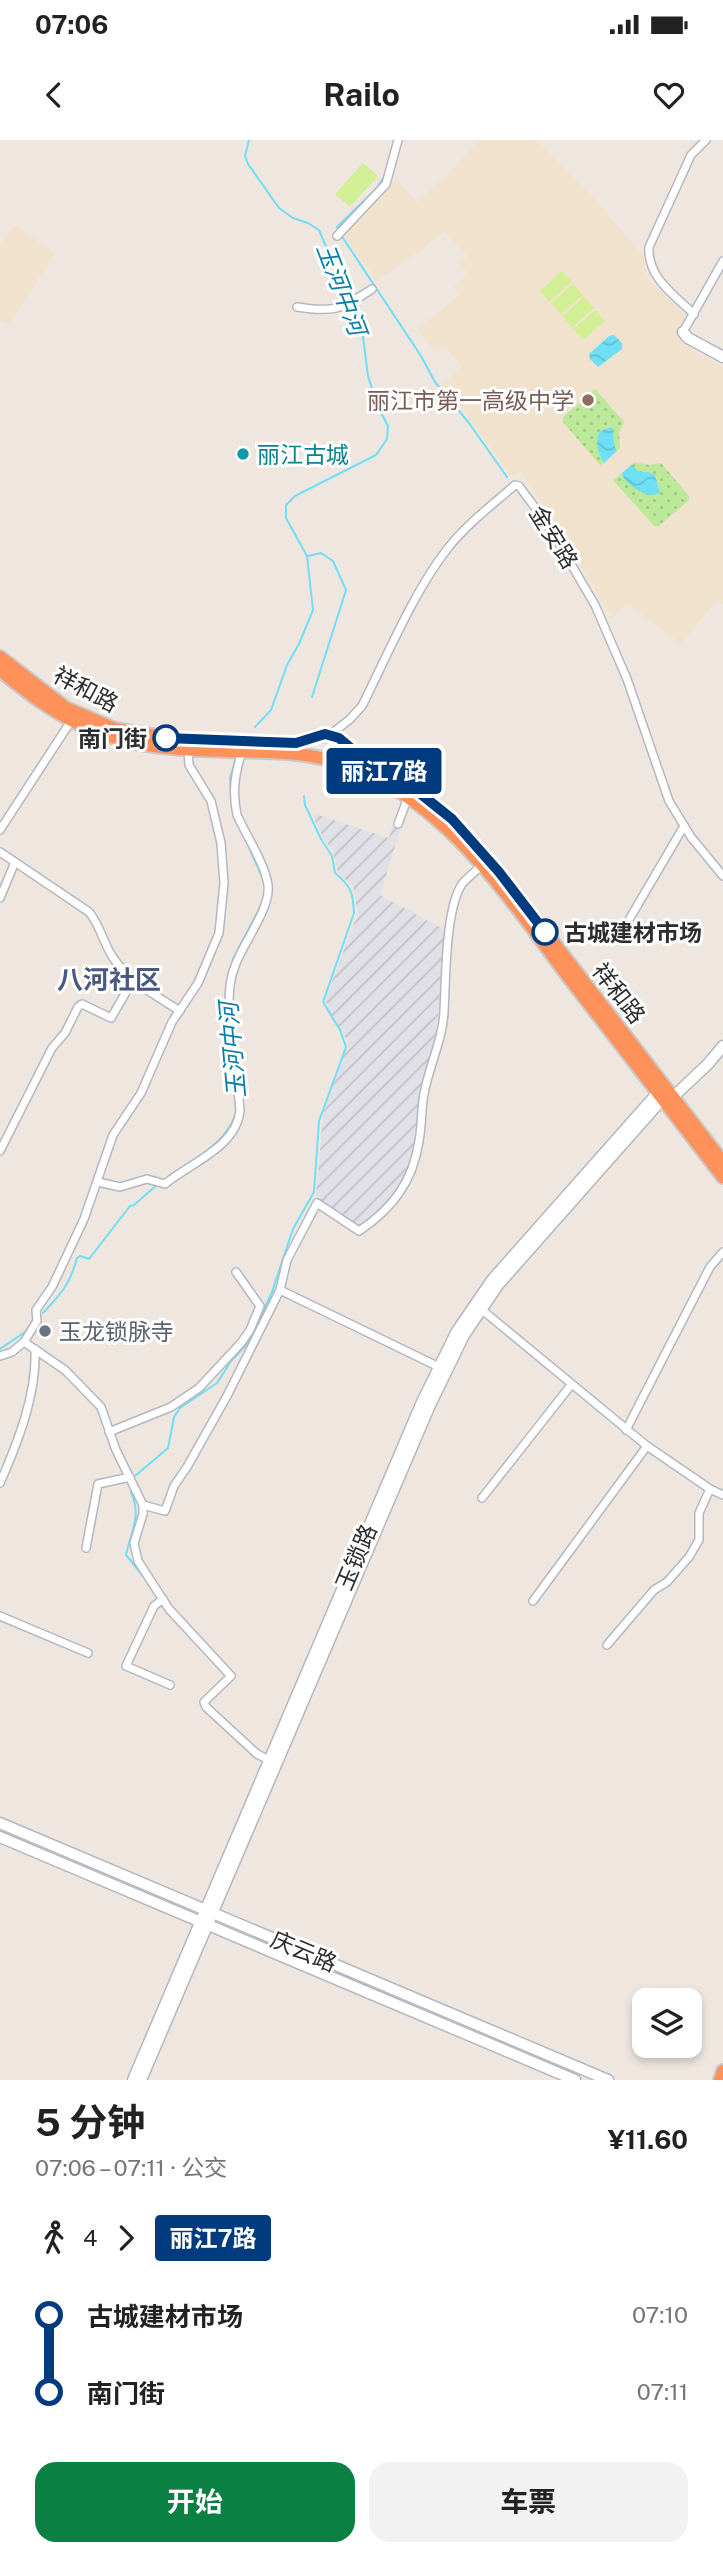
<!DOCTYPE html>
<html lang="zh">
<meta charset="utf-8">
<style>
:root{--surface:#fff;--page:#f2f2f2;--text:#222;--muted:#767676;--accent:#0b8043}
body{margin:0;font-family:"Public Sans","Noto Sans SC",sans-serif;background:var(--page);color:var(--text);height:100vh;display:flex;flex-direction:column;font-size:26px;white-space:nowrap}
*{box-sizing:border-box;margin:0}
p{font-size:23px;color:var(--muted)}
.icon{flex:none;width:38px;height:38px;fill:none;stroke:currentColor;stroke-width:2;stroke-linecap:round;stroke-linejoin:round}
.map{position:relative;height:1940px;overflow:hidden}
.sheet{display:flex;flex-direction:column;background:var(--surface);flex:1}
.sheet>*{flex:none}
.badge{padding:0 14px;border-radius:5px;font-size:24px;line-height:46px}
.fabs{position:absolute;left:632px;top:1848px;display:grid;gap:14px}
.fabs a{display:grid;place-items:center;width:70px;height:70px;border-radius:14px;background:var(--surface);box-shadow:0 4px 10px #0003;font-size:35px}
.map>.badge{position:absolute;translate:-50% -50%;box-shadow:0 0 0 4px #fff}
.legs{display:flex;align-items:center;gap:10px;height:77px;padding:0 35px;font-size:23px}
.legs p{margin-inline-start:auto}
.summary{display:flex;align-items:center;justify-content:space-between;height:119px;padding:0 35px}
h1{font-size:38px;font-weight:700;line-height:52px}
.action{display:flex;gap:14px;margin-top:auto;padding:14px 35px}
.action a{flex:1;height:80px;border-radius:21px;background:var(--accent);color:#fff;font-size:28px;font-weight:700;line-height:80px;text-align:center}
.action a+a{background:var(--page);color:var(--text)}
ul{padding:0 35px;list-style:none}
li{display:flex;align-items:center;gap:24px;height:77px;font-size:26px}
li i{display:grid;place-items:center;width:10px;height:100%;margin:0 9px;background:currentColor}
li i::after{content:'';width:18px;height:18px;margin:-9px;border:5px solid;border-radius:50%;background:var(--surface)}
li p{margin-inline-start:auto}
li:first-child i{background:linear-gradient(#0000 50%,currentColor 0)}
li:last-child i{background:linear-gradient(currentColor 50%,#0000 0)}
.status{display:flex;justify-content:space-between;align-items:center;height:49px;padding:0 35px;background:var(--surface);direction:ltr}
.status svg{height:19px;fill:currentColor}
header{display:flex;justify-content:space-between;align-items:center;height:91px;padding:0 35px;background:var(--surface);font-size:32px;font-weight:700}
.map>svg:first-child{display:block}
</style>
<div class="status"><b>07:06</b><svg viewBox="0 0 49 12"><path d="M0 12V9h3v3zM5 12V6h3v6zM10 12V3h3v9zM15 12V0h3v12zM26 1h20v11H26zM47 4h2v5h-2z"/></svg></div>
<header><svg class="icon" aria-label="back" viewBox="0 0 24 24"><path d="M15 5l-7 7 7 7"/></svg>Railo<svg class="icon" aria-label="heart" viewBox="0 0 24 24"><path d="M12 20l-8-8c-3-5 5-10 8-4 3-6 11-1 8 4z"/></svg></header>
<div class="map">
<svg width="723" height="1940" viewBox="0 0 723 1940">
<defs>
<pattern id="industrial-furrows" width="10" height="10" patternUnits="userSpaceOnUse" patternTransform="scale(1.75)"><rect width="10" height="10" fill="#e1e0e7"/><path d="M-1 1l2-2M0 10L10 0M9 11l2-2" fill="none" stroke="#c1c0c6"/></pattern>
<pattern id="grass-dots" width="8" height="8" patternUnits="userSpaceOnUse" patternTransform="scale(1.75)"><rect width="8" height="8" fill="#bce899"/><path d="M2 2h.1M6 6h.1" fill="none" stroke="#a2c784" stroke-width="1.8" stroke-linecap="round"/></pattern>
<pattern id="water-waves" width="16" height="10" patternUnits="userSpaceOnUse" patternTransform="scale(1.75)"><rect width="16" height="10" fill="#6edff5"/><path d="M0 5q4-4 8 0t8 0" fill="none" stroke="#60c0d2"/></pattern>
</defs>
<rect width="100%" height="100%" fill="#efe7df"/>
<polygon fill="url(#industrial-furrows)" points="315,674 389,698 393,685 401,687 380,755 447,791 433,919 419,965 415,1006 407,1036 393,1058 375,1075 359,1086 316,1058 323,974 348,902 327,868 328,864 324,862 358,773 353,746 338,733 333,711 324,699 314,678"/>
<g fill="#f1e2ce">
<polygon points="480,0 535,0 586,49 644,116 647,138 687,177 679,195 695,212 723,227 723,464 717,460 681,504 627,463 612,479 563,394 520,331 511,336 467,275 441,246 462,227 444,205 436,212 417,190 460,154 454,146 468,134 459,124 467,116 444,91 418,114 416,113 377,141 343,94 397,39 417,62 449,33"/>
<polygon points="15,85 55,113 9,185 0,179 0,104"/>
</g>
<g fill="url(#grass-dots)">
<path d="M 595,249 L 624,282 L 619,293 L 620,308 L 617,311 C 611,303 616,295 611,287 L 602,290 C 598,303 596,311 604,323 L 601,326 L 563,282 L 563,277 Z"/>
<polygon points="634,322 649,325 661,323 689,356 689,360 658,387 654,386 613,340 621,334 623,337 660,353 655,335 648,332 640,332 631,325"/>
</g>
<g fill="#d2ef95">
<polygon points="363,23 378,36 350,67 335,54"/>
<polygon points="562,131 572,142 549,162 540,151"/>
<polygon points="573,144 583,155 561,174 551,163"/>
<polygon points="584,157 594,168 572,187 562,176"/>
<polygon points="596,170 605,181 583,200 573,189"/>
</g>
<g fill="url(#water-waves)">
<polygon points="614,195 622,203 622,209 598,227 590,219 589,214 609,196"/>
<path d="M 611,287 C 616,291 611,302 617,311 L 604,323 C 598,314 594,301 600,291 Z"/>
<path d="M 631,325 L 640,332 L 648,332 L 655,335 L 660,353 C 645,359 629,346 621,334 Z"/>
</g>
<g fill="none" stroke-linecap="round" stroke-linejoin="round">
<g stroke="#6edff5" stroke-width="2">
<polyline points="249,0 245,16 248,24 279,68 293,78 308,83 319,90 349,160"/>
<polyline points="339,90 337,87 377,48 385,35"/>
<polyline points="341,95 421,216 435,242 469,283 507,337"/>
<polyline points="308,416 321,413 333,421 346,450 312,557"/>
<polyline points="255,587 271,570 287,525 299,504 313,470 307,416 286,378 286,365 295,356 376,315 387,299 388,286 378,267 368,236 363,197 351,165"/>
<polyline points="231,658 230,638 236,618"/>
<polyline points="244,696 263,739"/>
<polyline points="227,842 233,819 262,764"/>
<path d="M 163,1041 C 188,1022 223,1007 235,976"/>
<path d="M 43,1173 C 62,1153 70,1144 77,1118 L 80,1116 L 89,1119 L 130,1066 L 134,1065 L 158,1044"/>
<polyline points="0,1209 25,1192 32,1183"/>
<path d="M 135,1336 L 168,1308 L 174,1277 L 180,1268 L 217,1243 L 231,1221 L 249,1202 L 272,1152 L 293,1089 L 314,1052 L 319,981 L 346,907 L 340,890 L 323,862 L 354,773 C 353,752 351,746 335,733 L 332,716 L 321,699 L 305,665 L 304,656"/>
<path d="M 131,1352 C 142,1377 131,1391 126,1415 L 148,1442"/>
</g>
<g stroke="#b3b7c1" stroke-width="10">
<g id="street">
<polyline points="337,96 386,44 398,0"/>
<path d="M 297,167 C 334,173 342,169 372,149"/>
<path d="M 694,174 C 674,155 647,137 649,107 L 691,15 L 706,0"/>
<polyline points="683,192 723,121"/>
<path d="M 331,594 L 349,580 L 362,566 C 387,516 414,451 448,408 C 467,384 492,365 515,345 L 519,346 L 548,385 L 595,465 L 627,539 L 669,661 L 691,697 L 723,736"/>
<polyline points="398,684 408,657"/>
<polyline points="0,690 71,581"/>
<path d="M 0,712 L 89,772 C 100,785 103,802 112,816 C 128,841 155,855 180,871"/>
<polyline points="0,758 15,722"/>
<polyline points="630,778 684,686"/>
<polyline points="0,1011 52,908 65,893 78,867 82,864 111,878 133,840"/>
<path d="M 98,1042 L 120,1047 L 147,1039 L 165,1044 C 190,1023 237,1007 240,970 L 229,863 C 229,850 230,838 235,826 C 243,803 271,768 268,745 C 265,724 246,695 237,675 C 232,651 235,634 242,611"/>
<polyline points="280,1150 439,1227"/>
<polyline points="481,1169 647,1306 710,1349 723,1355"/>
<polyline points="24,1202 65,1230 101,1267 116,1310 143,1365 143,1374 134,1403 138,1421 169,1469 231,1536 204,1562 206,1567 257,1614 269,1620"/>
<polyline points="0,1216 12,1212 24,1202 37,1181 36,1170 52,1147 84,1079 113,995 141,953 172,882 198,843 219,793 224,743 221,703 211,661 189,625 188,609"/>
<polyline points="626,1290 710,1127 723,1112"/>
<polyline points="109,1292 171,1267 199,1248 241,1203 250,1190 260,1166 236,1132"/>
<path d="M 0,1343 C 18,1302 37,1254 35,1209"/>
<polyline points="482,1358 571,1245"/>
<path d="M 143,1365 L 165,1371 L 174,1346 L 187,1327 L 227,1256 L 280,1150 L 287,1120 L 317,1063 L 359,1091 C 392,1069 413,1042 419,1001 C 422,986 421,969 424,954 C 429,926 443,899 444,871 C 446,839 445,770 462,744 C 467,738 475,732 481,726"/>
<polyline points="86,1408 98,1344 130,1337"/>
<polyline points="163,1459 154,1466 126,1526 170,1545"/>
<polyline points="533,1461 647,1306"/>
<polyline points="0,1476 88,1513"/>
<polyline points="607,1505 654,1450 667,1442 689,1417 699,1400 699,1373 710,1349"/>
</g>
</g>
<g stroke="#b3b7c1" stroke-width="13">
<g id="secondary">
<polyline points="683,192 688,198 723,217"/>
<polyline points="673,957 708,924 723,906"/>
<polyline points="0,1683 608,1940"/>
<polyline points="0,1697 575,1940"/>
<polyline points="133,1940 422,1262 457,1191 492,1140 661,949"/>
<polyline points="141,1940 430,1265 464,1195 498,1145 666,955"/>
</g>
</g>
<g stroke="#c8c8c8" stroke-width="16">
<g id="highway">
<polyline points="0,517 66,568 115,589 180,600 296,603 316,596 330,595 339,598 365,620 417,651 451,679 499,732 723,1022"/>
<path d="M 0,530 C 79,597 126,609 228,611 C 269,612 309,611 348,626 C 452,663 513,765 577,848 C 625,911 674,974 723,1037"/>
<polyline points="720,1940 723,1931"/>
</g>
</g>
<use href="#street" stroke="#fff" stroke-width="7"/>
<use href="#secondary" stroke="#fff" stroke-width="10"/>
<use href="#highway" stroke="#ff915a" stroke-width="12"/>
</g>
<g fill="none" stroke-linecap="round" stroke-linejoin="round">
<g stroke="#fff" stroke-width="16">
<polyline id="line-1" points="166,598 296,603 325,594 339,598 365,620 417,651 452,679 499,732 545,792"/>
</g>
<use href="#line-1" stroke="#003b80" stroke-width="10"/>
</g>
<circle fill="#8d6e63" stroke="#fff" stroke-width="2.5" cx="588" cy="260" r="7"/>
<circle fill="#0f9aa8" stroke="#fff" stroke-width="2.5" cx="243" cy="314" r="7"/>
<g fill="#fff" stroke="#003b80" stroke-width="3.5">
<circle cx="166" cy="598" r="12"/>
<circle cx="545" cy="792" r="12"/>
</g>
<circle fill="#6b7280" stroke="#fff" stroke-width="2.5" cx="45" cy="1191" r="7"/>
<g text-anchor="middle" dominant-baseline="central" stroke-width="6" stroke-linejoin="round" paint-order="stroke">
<g font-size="23" fill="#785e54" stroke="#fff" text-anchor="end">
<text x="574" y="260">丽江市第一高级中学</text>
</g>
<g font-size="23" fill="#0d838f" stroke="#fff" text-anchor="start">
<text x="257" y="314">丽江古城</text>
</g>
<g font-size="23" fill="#2d2d2d" stroke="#fff">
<text transform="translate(554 397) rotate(58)">金安路</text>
<text transform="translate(86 549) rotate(28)">祥和路</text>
<text transform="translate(619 853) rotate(52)">祥和路</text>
<text transform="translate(356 1417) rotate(-67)">玉锁路</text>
<text transform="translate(304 1811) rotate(23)">庆云路</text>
</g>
<g font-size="23" font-weight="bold" fill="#2d2d2d" stroke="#fff" text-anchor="end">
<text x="147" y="598">南门街</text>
<text x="564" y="792" text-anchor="start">古城建材市场</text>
</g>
<g font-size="23" fill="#5b616d" stroke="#fff" text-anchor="start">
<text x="59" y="1191">玉龙锁脉寺</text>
</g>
<g font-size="24" font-style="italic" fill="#0680a8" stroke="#fff">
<text transform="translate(342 149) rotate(69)">玉河中河</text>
<text transform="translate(232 910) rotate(-95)">玉河中河</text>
</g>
<g font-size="26" font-weight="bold" fill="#4a5981" stroke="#fff">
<text x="109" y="839">八河社区</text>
</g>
</g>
</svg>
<div class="fabs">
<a><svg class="icon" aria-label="layers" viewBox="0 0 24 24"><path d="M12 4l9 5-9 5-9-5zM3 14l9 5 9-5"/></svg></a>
</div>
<b class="badge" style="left:384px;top:631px;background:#003b80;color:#fff">丽江7路</b>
</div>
<section class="sheet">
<div class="summary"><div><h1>5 分钟</h1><p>07:06 – 07:11 · 公交</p></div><b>¥11.60</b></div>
<div class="legs"><svg class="icon" aria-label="walk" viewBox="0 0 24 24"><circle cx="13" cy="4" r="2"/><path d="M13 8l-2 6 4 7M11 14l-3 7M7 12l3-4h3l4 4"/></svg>4<svg class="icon" aria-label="forward" viewBox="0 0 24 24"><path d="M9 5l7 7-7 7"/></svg><b class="badge" style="background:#003b80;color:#fff">丽江7路</b></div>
<ul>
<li><i style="color:#003b80"></i><b>古城建材市场</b><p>07:10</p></li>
<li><i style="color:#003b80"></i><b>南门街</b><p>07:11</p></li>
</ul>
<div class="action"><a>开始</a><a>车票</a></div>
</section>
